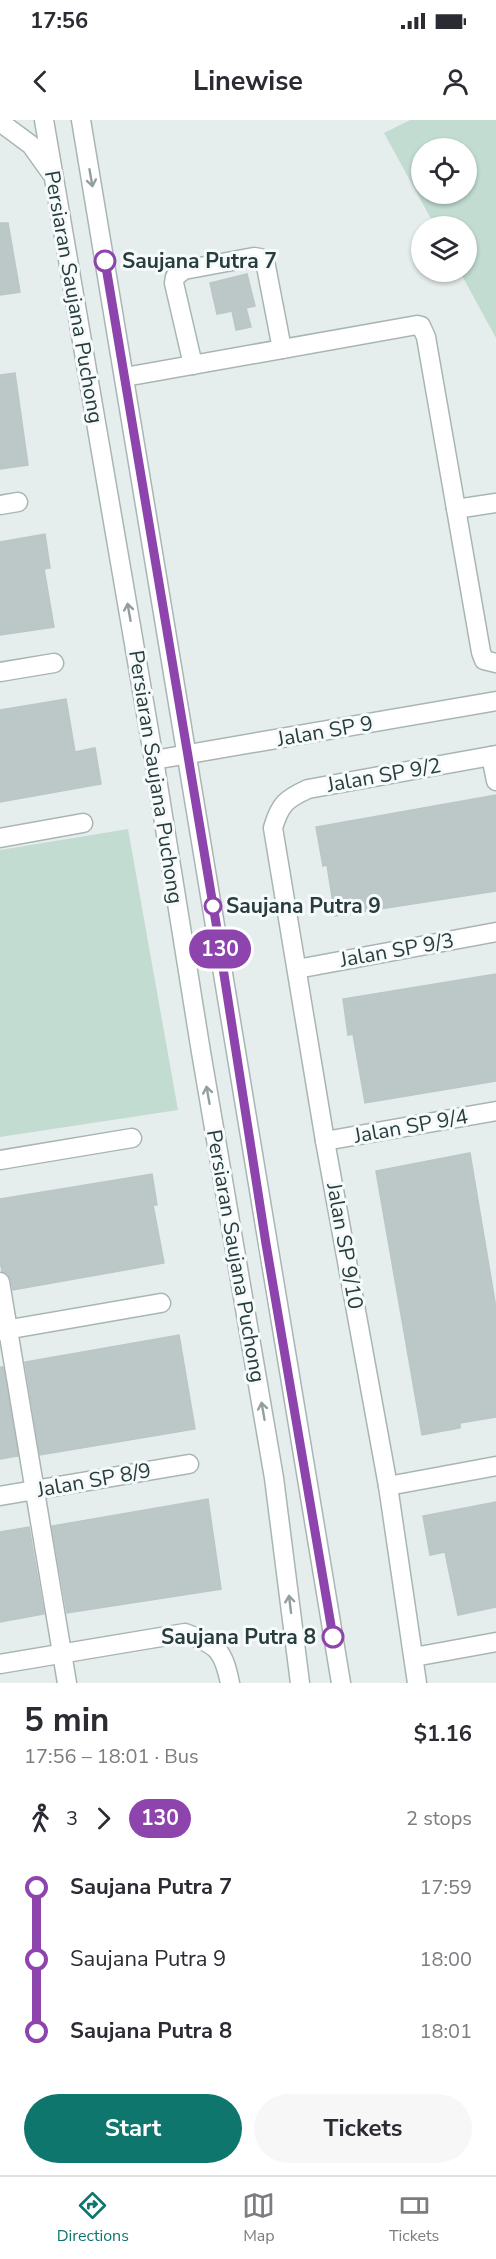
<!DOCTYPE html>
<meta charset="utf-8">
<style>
:root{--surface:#fff;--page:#f7f7f7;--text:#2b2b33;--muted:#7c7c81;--line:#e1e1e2;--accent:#0f766e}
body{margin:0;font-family:"Nunito Sans",sans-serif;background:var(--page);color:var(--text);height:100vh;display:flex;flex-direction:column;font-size:22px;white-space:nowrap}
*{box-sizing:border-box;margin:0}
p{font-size:20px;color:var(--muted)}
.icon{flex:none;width:33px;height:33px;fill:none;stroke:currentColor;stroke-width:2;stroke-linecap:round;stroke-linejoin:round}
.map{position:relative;height:1563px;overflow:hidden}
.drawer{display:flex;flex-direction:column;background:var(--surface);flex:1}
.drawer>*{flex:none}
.badge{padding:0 12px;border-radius:20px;font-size:21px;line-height:39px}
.buttons{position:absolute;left:411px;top:18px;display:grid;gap:12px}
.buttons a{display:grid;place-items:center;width:66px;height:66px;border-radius:50%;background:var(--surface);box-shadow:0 2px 4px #0004;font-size:30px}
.map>.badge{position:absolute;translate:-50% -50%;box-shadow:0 0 0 3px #fff}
.legs{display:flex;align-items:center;gap:9px;height:66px;padding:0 24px;font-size:20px}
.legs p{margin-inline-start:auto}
.head{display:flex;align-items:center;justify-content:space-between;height:102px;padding:0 24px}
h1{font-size:33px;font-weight:700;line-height:45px}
.button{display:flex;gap:12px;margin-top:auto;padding:12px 24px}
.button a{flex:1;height:69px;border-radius:36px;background:var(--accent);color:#fff;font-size:24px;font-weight:700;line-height:69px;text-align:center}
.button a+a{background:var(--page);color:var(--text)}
ul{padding:0 24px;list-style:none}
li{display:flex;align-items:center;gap:21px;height:72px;font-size:22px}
li i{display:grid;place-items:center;width:9px;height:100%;margin:0 8px;background:currentColor}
li i::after{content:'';width:15px;height:15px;margin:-8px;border:4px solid;border-radius:50%;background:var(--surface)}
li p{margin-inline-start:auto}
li:first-child i{background:linear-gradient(#0000 50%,currentColor 0)}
li:last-child i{background:linear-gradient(currentColor 50%,#0000 0)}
.status{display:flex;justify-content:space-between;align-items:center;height:42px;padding:0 30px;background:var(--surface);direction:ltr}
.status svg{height:16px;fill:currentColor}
header{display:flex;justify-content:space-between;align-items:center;height:78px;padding:0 24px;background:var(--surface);font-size:27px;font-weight:700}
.menu{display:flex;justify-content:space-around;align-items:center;height:84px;border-top:2px solid var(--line);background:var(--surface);font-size:16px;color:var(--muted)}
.menu a{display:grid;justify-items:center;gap:3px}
.menu .on{color:var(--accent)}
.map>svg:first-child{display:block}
</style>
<div class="status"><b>17:56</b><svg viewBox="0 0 49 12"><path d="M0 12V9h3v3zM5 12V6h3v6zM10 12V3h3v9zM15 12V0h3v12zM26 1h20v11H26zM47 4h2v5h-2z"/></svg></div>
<header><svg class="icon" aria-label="back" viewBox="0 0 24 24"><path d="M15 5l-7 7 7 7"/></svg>Linewise<svg class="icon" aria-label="person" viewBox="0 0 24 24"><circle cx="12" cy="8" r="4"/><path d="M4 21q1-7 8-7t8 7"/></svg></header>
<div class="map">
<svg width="496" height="1563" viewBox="0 0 496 1563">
<rect width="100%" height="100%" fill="#e6eeed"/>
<g fill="#c2dcd1" fill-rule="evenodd">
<path d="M 410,0 L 496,0 L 496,218 L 460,152 L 466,152 L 466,106 L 435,106 L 384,13 ZM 422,28 L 466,28 L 466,74 L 422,74 Z"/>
<polygon points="128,709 178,990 0,1017 0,730"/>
</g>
<g fill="#bcc8c7" stroke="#b9c7c5" stroke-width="1.5">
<polygon points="0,103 8,103 20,172 0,175"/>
<polygon points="247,154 255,186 246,188 251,207 236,210 232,191 217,194 210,163"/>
<polygon points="15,253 28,345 0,349 0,255"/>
<polygon points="45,414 50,448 44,449 54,507 0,515 0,422"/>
<polygon points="66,579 75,632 95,628 101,664 0,682 0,590"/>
<polygon points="496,675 496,771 335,796 327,745 323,746 316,707"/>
<polygon points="496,854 496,961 365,983 353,914 348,915 343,879"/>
<polygon points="470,1033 496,1188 496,1297 460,1303 460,1308 422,1315 376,1051"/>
<polygon points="152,1054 157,1085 153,1085 164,1143 13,1170 11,1160 8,1154 2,1151 0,1141 0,1079"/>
<polygon points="179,1215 195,1309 40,1335 25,1242"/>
<polygon points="0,1247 3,1247 18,1336 0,1339"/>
<polygon points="208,1379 221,1469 67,1493 52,1406"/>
<polygon points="496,1382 496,1487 458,1495 445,1432 430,1435 423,1396"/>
<polygon points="29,1407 44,1494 0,1502 0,1412"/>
</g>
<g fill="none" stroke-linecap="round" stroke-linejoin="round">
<g stroke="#a9b5b5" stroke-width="21">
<g id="minor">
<polyline points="44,0 154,640 201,932 274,1358 300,1563"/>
<path d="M 81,0 C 171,520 252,1042 341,1563"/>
<polyline points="0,2 31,25 51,53"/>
<polyline points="193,245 174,163 175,157 184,150 254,137 260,138 265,141 282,229"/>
<polyline points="125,257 417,205 421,206 426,217 481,532 484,540 496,543"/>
<polyline points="0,385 18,382"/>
<polyline points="456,389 496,383"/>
<polyline points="0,552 54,543"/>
<polyline points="491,636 496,661"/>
<polyline points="154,640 496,581"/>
<polyline points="0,718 83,703"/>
<polyline points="297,849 496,812"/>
<polyline points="325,1021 496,991"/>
<polyline points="0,1040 132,1018"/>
<polyline points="0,1162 67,1563"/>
<polyline points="0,1211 161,1183"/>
<polyline points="388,1366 496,1346"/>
<polyline points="0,1376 189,1344"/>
<polyline points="414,1537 496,1522"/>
<path d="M 0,1544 L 185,1513 C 217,1525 223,1529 230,1563"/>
<path d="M 417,1563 L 388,1366 L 325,1021 L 273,708 C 280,684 286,679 308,669 L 496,635"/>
</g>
</g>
<use href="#minor" stroke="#fff" stroke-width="18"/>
</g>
<defs><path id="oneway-shaft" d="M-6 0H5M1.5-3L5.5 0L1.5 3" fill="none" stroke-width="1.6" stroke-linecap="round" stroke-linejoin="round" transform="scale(1.5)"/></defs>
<g stroke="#939e9e">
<use href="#oneway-shaft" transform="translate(91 58) rotate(80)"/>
<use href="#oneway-shaft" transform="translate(129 492) rotate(-100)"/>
<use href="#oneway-shaft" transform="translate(208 975) rotate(-100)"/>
<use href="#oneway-shaft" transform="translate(263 1291) rotate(-100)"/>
<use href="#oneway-shaft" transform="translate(290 1484) rotate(-97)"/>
</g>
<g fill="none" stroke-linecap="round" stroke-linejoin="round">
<g stroke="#fff" stroke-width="14">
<polyline id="line-1" points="105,141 216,803 266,1124 333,1517"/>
</g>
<use href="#line-1" stroke="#8e44ad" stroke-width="9"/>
</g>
<g fill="#fff" stroke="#8e44ad" stroke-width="3">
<circle cx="105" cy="141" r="10"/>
<circle cx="213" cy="786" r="8"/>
<circle cx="333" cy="1517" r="10"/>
</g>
<g text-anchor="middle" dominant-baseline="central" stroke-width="6" stroke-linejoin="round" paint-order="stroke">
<g font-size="21" font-weight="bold" fill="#273d3e" stroke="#f7fafa" text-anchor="start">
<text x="122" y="141">Saujana Putra 7</text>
<text x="226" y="786">Saujana Putra 9</text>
<text x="316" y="1517" text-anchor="end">Saujana Putra 8</text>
</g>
<g font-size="21" fill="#273d3e" stroke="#f7fafa">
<text transform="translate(74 177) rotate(80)">Persiaran Saujana Puchong</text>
<text transform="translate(325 611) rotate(-10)">Jalan SP 9</text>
<text transform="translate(384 655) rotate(-10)">Jalan SP 9/2</text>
<text transform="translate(156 657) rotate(81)">Persiaran Saujana Puchong</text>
<text transform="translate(397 830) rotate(-10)">Jalan SP 9/3</text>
<text transform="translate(411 1006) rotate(-10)">Jalan SP 9/4</text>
<text transform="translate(345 1126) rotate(80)">Jalan SP 9/10</text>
<text transform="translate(236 1136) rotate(80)">Persiaran Saujana Puchong</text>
<text transform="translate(94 1360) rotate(-10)">Jalan SP 8/9</text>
</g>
</g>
</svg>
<div class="buttons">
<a><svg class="icon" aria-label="locate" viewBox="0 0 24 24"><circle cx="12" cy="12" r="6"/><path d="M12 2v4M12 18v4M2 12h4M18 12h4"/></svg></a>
<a><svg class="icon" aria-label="layers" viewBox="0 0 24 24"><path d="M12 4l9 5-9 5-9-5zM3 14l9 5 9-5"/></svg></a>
</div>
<b class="badge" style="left:220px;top:829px;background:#8e44ad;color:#fff">130</b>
</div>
<section class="drawer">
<div class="head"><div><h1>5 min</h1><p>17:56 – 18:01 · Bus</p></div><b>$1.16</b></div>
<div class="legs"><svg class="icon" aria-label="walk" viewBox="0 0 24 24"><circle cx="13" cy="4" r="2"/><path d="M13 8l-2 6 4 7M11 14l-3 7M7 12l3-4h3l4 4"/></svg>3<svg class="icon" aria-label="forward" viewBox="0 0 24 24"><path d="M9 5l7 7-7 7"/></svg><b class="badge" style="background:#8e44ad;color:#fff">130</b><p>2 stops</p></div>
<ul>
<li><i style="color:#8e44ad"></i><b>Saujana Putra 7</b><p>17:59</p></li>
<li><i style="color:#8e44ad"></i><span>Saujana Putra 9</span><p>18:00</p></li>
<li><i style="color:#8e44ad"></i><b>Saujana Putra 8</b><p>18:01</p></li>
</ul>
<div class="button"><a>Start</a><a>Tickets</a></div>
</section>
<nav class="menu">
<a class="on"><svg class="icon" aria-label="directions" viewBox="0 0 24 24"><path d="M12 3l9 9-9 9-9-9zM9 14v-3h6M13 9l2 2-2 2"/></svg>Directions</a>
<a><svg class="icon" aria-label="map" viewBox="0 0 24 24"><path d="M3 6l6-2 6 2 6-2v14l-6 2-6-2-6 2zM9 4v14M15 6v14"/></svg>Map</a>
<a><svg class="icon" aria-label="tickets" viewBox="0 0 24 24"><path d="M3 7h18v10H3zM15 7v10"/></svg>Tickets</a>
</nav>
